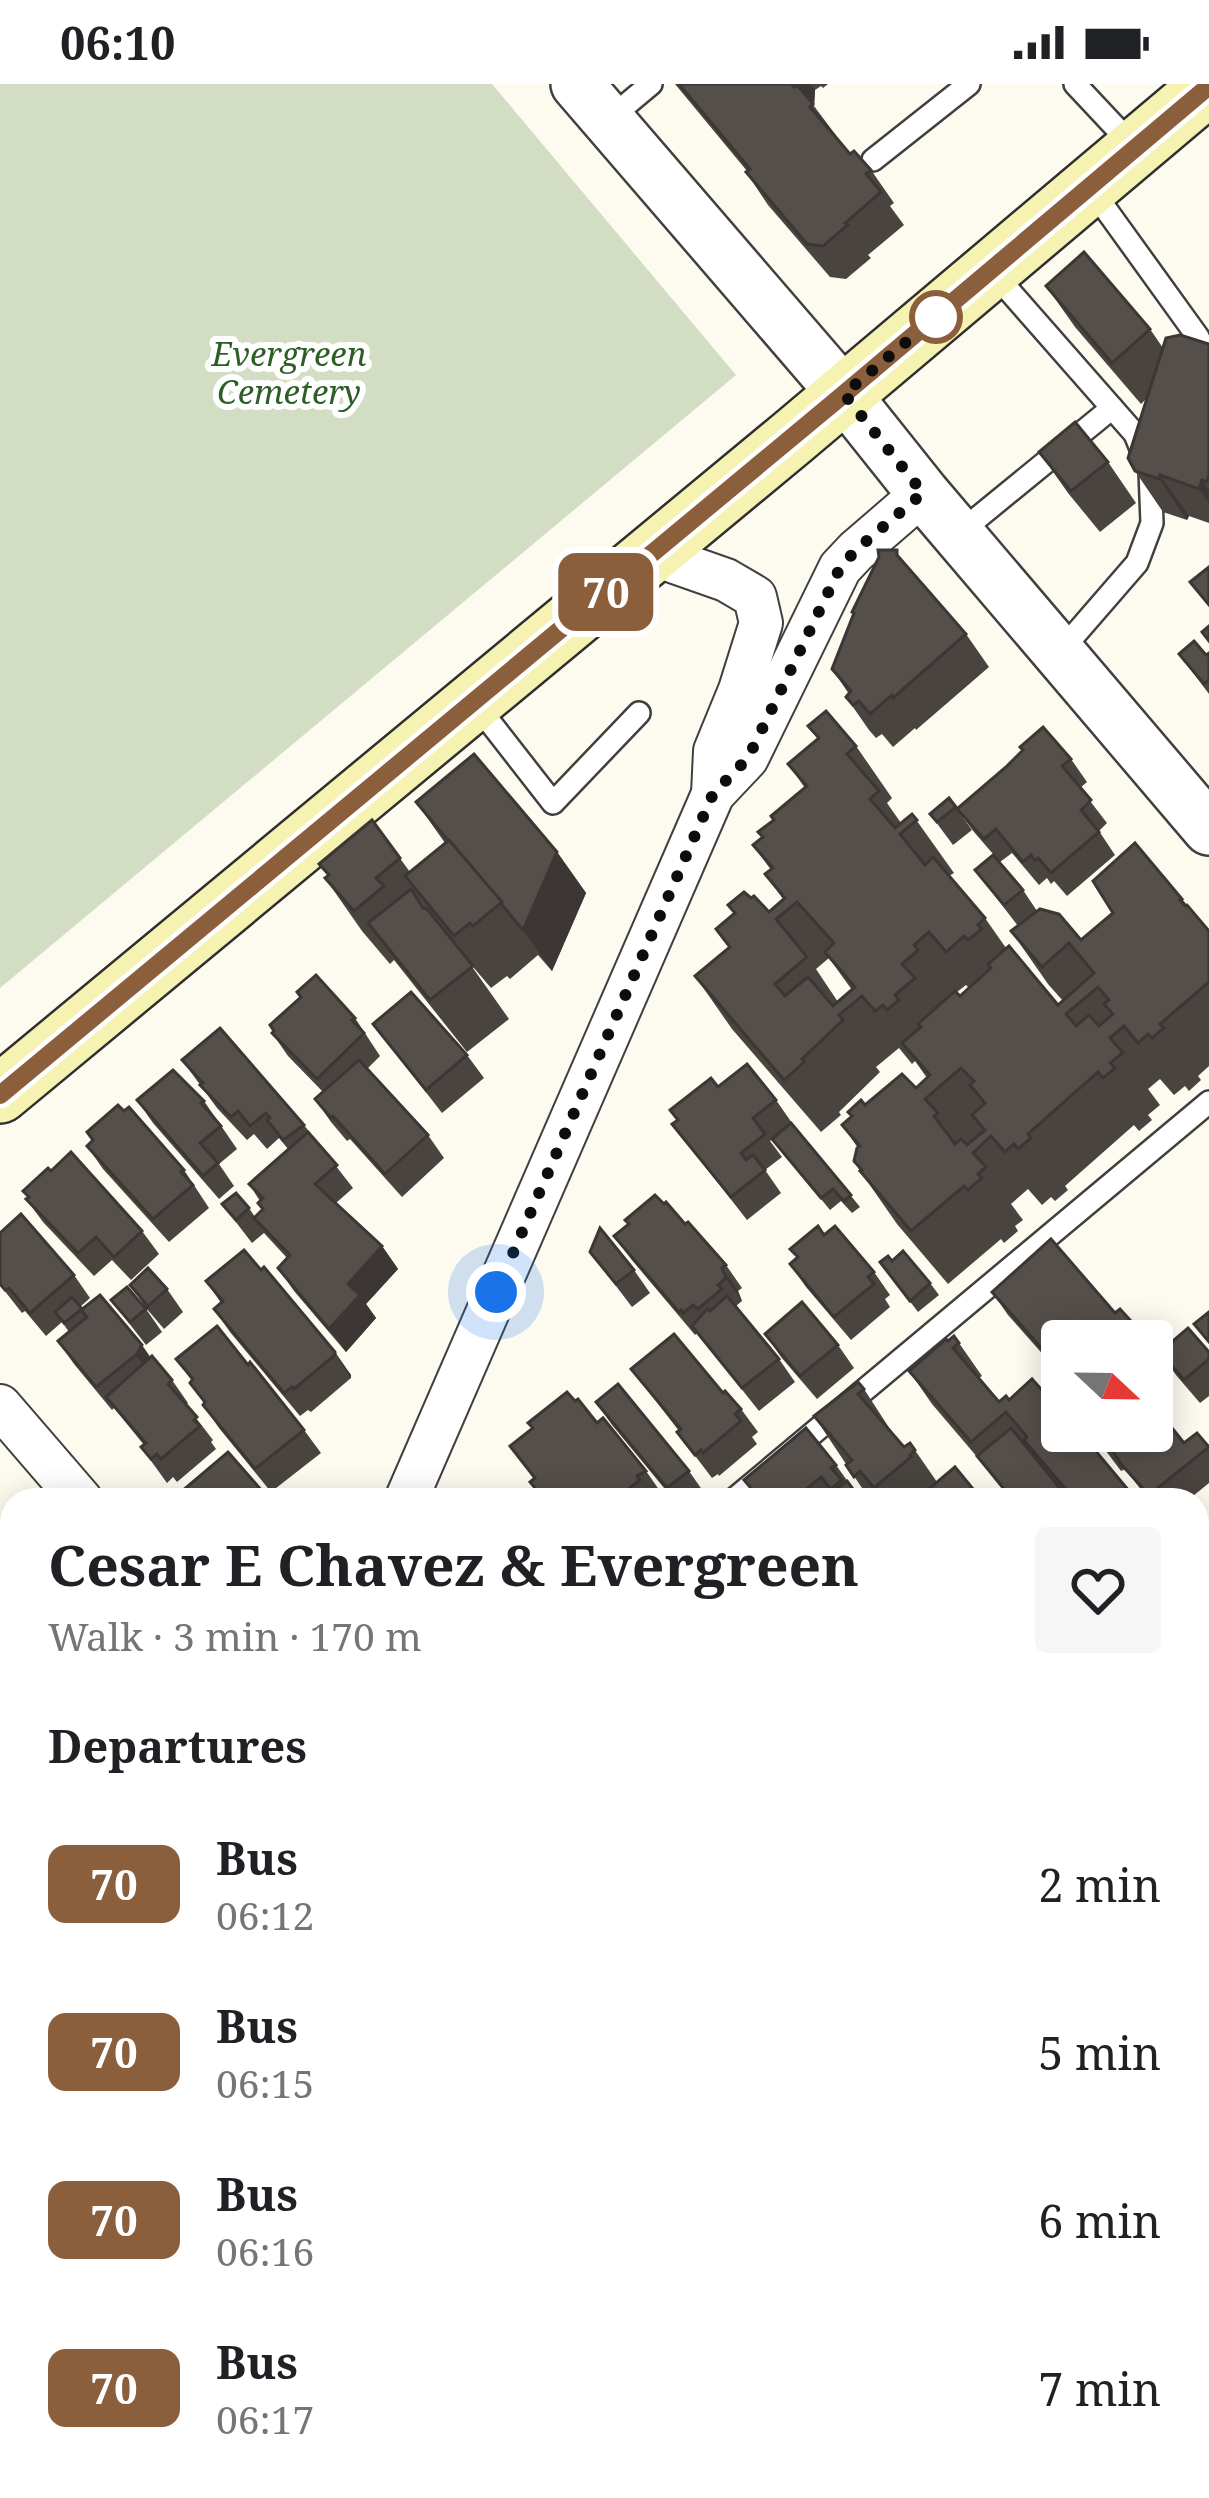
<!DOCTYPE html>
<meta charset="utf-8">
<style>
:root{--surface:#fff;--page:#f6f6f6;--text:#202124;--muted:#757577}
body{margin:0;font-family:"Noto Serif",serif;background:var(--page);color:var(--text);height:100vh;display:flex;flex-direction:column;font-size:45px;white-space:nowrap}
*{box-sizing:border-box;margin:0}
p{font-size:39px;color:var(--muted)}
.icon{flex:none;width:66px;height:66px;fill:none;stroke:currentColor;stroke-width:2;stroke-linecap:round;stroke-linejoin:round}
.map{position:relative;flex:1;overflow:hidden}
.sheet{position:absolute;left:0px;top:1404px;width:1209px;height:1011px;display:flex;flex-direction:column;background:var(--surface);border-radius:36px 36px 0 0;box-shadow:0 6px 30px #0003}
.sheet>*{flex:none}
.badge{padding:0 24px;border-radius:18px;font-size:42px;line-height:78px}
.needle{width:78px;rotate:112deg}
.buttons{position:absolute;left:1041px;top:1236px;display:grid;gap:24px}
.buttons a{display:grid;place-items:center;width:132px;height:132px;border-radius:12px;background:var(--surface);box-shadow:0 6px 30px #0003;font-size:60px}
.you{position:absolute;width:60px;height:60px;margin:-30px;border:9px solid #fff;border-radius:50%;background:#1a73e8;box-shadow:0 0 0 18px #1a73e833}
.map>.badge{position:absolute;translate:-50% -50%;box-shadow:0 0 0 6px #fff}
h2{padding:0 48px;font-size:45px;line-height:108px}
.round{display:grid;place-items:center;flex:none;width:126px;height:126px;border-radius:12px;background:var(--page)}
.head{display:flex;align-items:center;justify-content:space-between;height:204px;padding:0 48px}
h1{font-size:57px;font-weight:700;line-height:90px}
ul{padding:0;list-style:none}
li{display:flex;align-items:center;gap:36px;height:168px;padding:0 48px}
li div{flex:1}
li b{display:block;font-size:45px}
li em{font-style:normal}
li .badge{min-width:132px;font-weight:700;text-align:center}
.status{display:flex;justify-content:space-between;align-items:center;height:84px;padding:0 60px;background:var(--surface);direction:ltr}
.status svg{height:33px;fill:currentColor}
.map>svg:first-child{display:block}
</style>
<div class="status"><b>06:10</b><svg viewBox="0 0 49 12"><path d="M0 12V9h3v3zM5 12V6h3v6zM10 12V3h3v9zM15 12V0h3v12zM26 1h20v11H26zM47 4h2v5h-2z"/></svg></div>
<div class="map">
<svg width="1209" height="2414" viewBox="0 0 1209 2414">
<rect width="100%" height="100%" fill="#fdfbf0"/>
<polygon fill="#d3ddc3" points="0,0 492,0 736,291 0,904"/>
<g fill="none" stroke-linecap="round" stroke-linejoin="round">
<g stroke="#404040" stroke-width="26">
<g id="service">
<polyline points="1075,0 1135,64"/>
<polyline points="608,36 651,0"/>
<polyline points="873,76 969,0"/>
<path d="M 1092,106 L 1198,253 C 1204,265 1205,273 1196,283"/>
<polyline points="991,186 1135,350 1150,387 1152,439 1137,479 1059,569"/>
<polyline points="959,449 1112,324"/>
<polyline points="475,619 553,719 639,629"/>
<polyline points="733,1416 1209,1018"/>
<polyline points="1197,2041 1209,2031"/>
</g>
</g>
<g stroke="#404040" stroke-width="46">
<g id="minor">
<polyline points="652,470 726,496 755,513 761,539 740,606 715,667 713,710"/>
<polyline points="0,1322 81,1416"/>
<polyline points="406,1416 713,710 747,674 840,484 856,467 923,409"/>
<polyline points="1197,1531 1209,1521"/>
<polyline points="0,1915 12,1905"/>
<polyline points="912,2403 922,2414"/>
<polyline points="470,2414 483,2403"/>
</g>
</g>
<g stroke="#404040" stroke-width="56">
<polyline id="tertiary" points="577,0 844,310 923,409 1209,745"/>
</g>
<g stroke="#2f2f2f" stroke-width="62">
<polyline id="secondary" points="0,1010 793,353 1209,2"/>
</g>
<use href="#service" stroke="#fff" stroke-width="21"/>
<use href="#minor" stroke="#fff" stroke-width="42"/>
<use href="#tertiary" stroke="#fff" stroke-width="51"/>
<use href="#secondary" stroke="#f6f2b2" stroke-width="57"/>
</g>
<g fill="#494440" fill-rule="evenodd">
<polygon points="675,0 828,0 823,4 821,2 815,6 814,22 850,70 871,86 894,119 890,122 904,141 868,171 871,174 846,195 830,193 768,121 746,88 747,87"/>
<polygon points="1046,202 1150,245 1163,264 1209,260 1209,439 1189,432 1187,436 1163,428 1135,387 1147,314 1141,320 1075,243"/>
<polygon points="1039,368 1108,378 1136,419 1100,448 1068,409"/>
<polygon points="879,473 912,488 966,550 989,583 916,646 915,644 893,663 882,650 876,654 869,646 846,613 849,610 832,585 854,531 852,528"/>
<polygon points="1209,569 1209,610 1179,570 1206,571"/>
<path d="M 808,642 L 856,662 L 892,714 L 887,719 L 901,739 L 912,730 L 954,789 L 949,792 L 985,834 L 1006,864 L 1058,921 L 1063,917 L 1048,900 L 1011,847 L 1018,842 L 975,786 L 1023,806 L 1037,827 L 1081,856 L 1113,829 L 1135,759 L 1209,847 L 1209,982 L 1198,992 L 1201,996 L 1189,1007 L 1185,1002 L 1174,1011 L 1160,995 L 1148,1005 L 1160,1021 L 1148,1031 L 1152,1036 L 1139,1047 L 1134,1041 L 1065,1102 L 1068,1106 L 1055,1117 L 1051,1113 L 1042,1121 L 1028,1105 L 1011,1120 L 1023,1136 L 1015,1142 L 1018,1147 L 1004,1159 L 1001,1155 L 948,1200 L 897,1140 L 860,1087 L 854,1077 L 858,1064 L 842,1041 L 865,1021 L 916,1004 L 927,994 L 915,977 L 912,980 L 899,964 L 876,983 L 880,988 L 839,1028 L 841,1031 L 821,1048 L 732,945 L 695,892 L 729,864 L 716,845 L 734,829 L 728,821 L 751,814 L 769,828 L 783,815 L 765,790 L 771,786 L 753,761 L 762,754 L 773,736 L 805,704 L 788,680 L 818,655 ZM 829,874 L 852,906 L 838,918 L 816,885 ZM 966,901 L 969,904 L 960,912 L 957,908 Z"/>
<polygon points="1071,675 1087,698 1080,704 1107,739 1099,747 1115,771 1067,812 1054,797 1051,800 1047,794 1039,801 1012,769 1000,778 974,748 957,725"/>
<polygon points="949,714 972,746 953,761 930,730"/>
<polygon points="416,718 557,768 586,809 552,887 538,871 510,895 507,892 491,904 468,877 509,935 467,968 394,876 390,880 362,847 325,794 328,792 319,780 372,736 410,788 445,759"/>
<polygon points="355,934 380,972 367,985 428,1051 444,1074 402,1113 350,1055 347,1057 331,1038 315,1015 323,1008 288,972 272,949"/>
<polygon points="373,940 467,971 484,994 442,1029"/>
<polygon points="182,976 304,1041 353,1104 336,1119 382,1162 398,1185 366,1220 376,1234 346,1268 294,1207 278,1184 287,1174 264,1149 252,1159 222,1120 249,1124 255,1133 263,1125 258,1119 260,1117 249,1100 288,1065 279,1054 267,1065 254,1050 247,1056 217,1024"/>
<polygon points="718,1003 776,1016 792,1039 860,1123 852,1129 841,1117 830,1126 772,1055 780,1049 770,1057 782,1073 765,1086 781,1109 747,1136 672,1040 677,1036 670,1026"/>
<polygon points="137,1016 204,1017 237,1065 219,1080 234,1102 219,1115 153,1039"/>
<polygon points="124,1027 184,1086 209,1124 169,1158 103,1085 87,1062"/>
<polygon points="51,1087 142,1147 159,1170 131,1196 112,1176 94,1192 43,1138 26,1115 28,1114 23,1107"/>
<polygon points="628,1140 685,1140 726,1181 742,1204 738,1207 742,1217 736,1222 779,1275 795,1298 759,1327 697,1249 695,1251 631,1175 614,1152"/>
<polygon points="824,1151 874,1188 890,1211 885,1215 890,1223 851,1256 806,1203 790,1180 797,1174 790,1165"/>
<polygon points="590,1168 634,1186 650,1209 632,1223"/>
<polygon points="892,1177 930,1199 939,1211 918,1228 880,1178"/>
<polygon points="264,1183 351,1291 351,1294 311,1328 308,1326 300,1332 230,1248 214,1225 221,1219 206,1197 261,1186"/>
<polygon points="74,1191 90,1214 80,1223 151,1274 172,1296 188,1319 186,1321 213,1356 211,1358 216,1365 177,1398 173,1393 167,1399 141,1363 144,1361 114,1324 112,1326 74,1280 58,1257 69,1248 62,1238 46,1252 25,1227 22,1229 0,1201"/>
<polygon points="130,1201 167,1205 183,1228 164,1245 146,1224"/>
<polygon points="992,1208 1115,1229 1139,1246 1146,1257 1062,1257 1062,1292 1008,1231"/>
<polygon points="111,1216 146,1225 162,1248 146,1261"/>
<polygon points="765,1250 838,1261 854,1284 817,1315 781,1273"/>
<polygon points="959,1259 982,1292 979,1294 999,1318 1130,1408 1135,1416 1070,1416 1060,1404 1068,1416 1011,1416 978,1374 932,1320 909,1287"/>
<polygon points="1160,1268 1209,1268 1209,1312 1200,1319 1176,1291"/>
<polygon points="176,1275 248,1281 304,1346 321,1369 271,1408 219,1344 203,1321 204,1319 190,1299 192,1297"/>
<polygon points="631,1285 723,1309 741,1325 758,1348 752,1353 757,1360 719,1392 718,1390 712,1394 677,1348 679,1347"/>
<polygon points="864,1305 899,1359 904,1363 910,1359 937,1398 982,1416 870,1416 814,1332"/>
<polygon points="596,1318 689,1387 705,1410 698,1416 674,1416 612,1341"/>
<polygon points="597,1339 646,1387 662,1410 654,1416 543,1416 530,1398 534,1395 510,1362"/>
<polygon points="1091,1347 1209,1363 1209,1399 1188,1416 1149,1416 1125,1385 1121,1387"/>
<polygon points="836,1381 861,1416 758,1416 744,1396"/>
<polygon points="12,1492 12,1635 3,1642 0,1638 0,1502"/>
<polygon points="0,1663 12,1677 12,1762 6,1767 0,1760"/>
<polygon points="1197,1811 1204,1821 1209,1816 1209,1884 1198,1893 1209,1907 1209,1982 1197,1968"/>
<polygon points="0,2152 12,2167 12,2240 0,2226"/>
<polygon points="1197,2179 1209,2195 1209,2234 1197,2244"/>
<polygon points="0,2242 12,2259 12,2284 0,2294"/>
<polygon points="0,2325 12,2341 12,2397 0,2381"/>
<polygon points="17,2403 77,2403 85,2414 26,2414"/>
<polygon points="663,2403 767,2403 777,2414 657,2414 666,2406"/>
<polygon points="1087,2403 1190,2403 1188,2405 1194,2414 1074,2414"/>
</g>
<g fill="#3c3734">
<polygon points="791,0 810,0 815,6 814,22"/>
<polygon points="1160,391 1189,432 1187,436 1159,395"/>
<polygon points="1202,396 1209,406 1209,419 1199,405"/>
<polygon points="557,768 586,809 552,887 523,846"/>
<polygon points="382,1162 398,1185 366,1220 376,1234 346,1268 329,1245 348,1200"/>
<polygon points="722,1184 738,1207 742,1217 726,1194"/>
<polygon points="142,1261 158,1284 152,1294 136,1271"/>
<polygon points="335,1268 351,1291 351,1294 335,1271"/>
</g>
<g fill="#554f4b" stroke="#3c3734" stroke-width="3" fill-rule="evenodd">
<polygon points="679,0 791,0 794,3 797,1 813,20 810,23 850,70 854,67 871,86 866,90 881,108 845,139 848,141 823,162 807,160 746,88 750,85"/>
<polygon points="1084,168 1150,245 1112,279 1046,202"/>
<polygon points="1180,251 1209,260 1209,391 1207,398 1202,396 1199,405 1160,391 1159,395 1135,387 1128,374 1166,254"/>
<polygon points="1075,338 1108,378 1071,407 1039,368"/>
<polygon points="878,466 897,466 897,471 966,550 893,614 892,611 870,630 859,617 853,621 846,613 851,607 832,585 854,529 852,528 879,473"/>
<polygon points="1209,483 1209,521 1190,498"/>
<polygon points="1209,542 1209,557 1202,548"/>
<polygon points="1194,557 1206,571 1209,569 1209,596 1204,600 1179,570"/>
<path d="M 826,627 L 856,662 L 847,670 L 879,707 L 870,715 L 895,744 L 912,730 L 917,736 L 900,750 L 925,781 L 933,773 L 985,834 L 978,841 L 982,845 L 968,856 L 964,852 L 946,868 L 929,848 L 914,861 L 918,866 L 902,880 L 915,894 L 895,911 L 899,916 L 887,926 L 883,921 L 875,927 L 862,912 L 839,931 L 843,936 L 802,975 L 804,978 L 784,996 L 695,892 L 730,863 L 716,845 L 735,829 L 728,821 L 744,808 L 751,814 L 754,812 L 769,828 L 785,814 L 765,790 L 773,784 L 753,761 L 763,753 L 758,748 L 774,736 L 771,732 L 807,702 L 788,680 L 819,654 L 808,642 ZM 797,818 L 834,859 L 825,868 L 855,903 L 833,922 L 808,893 L 785,912 L 775,900 L 807,873 L 776,835 Z"/>
<polygon points="1043,643 1071,675 1062,682 1091,716 1081,726 1099,748 1051,789 1038,774 1035,777 1031,771 1023,778 996,745 984,755 957,725 1006,683 1023,666 1020,663"/>
<polygon points="474,670 557,768 523,846 416,718"/>
<polygon points="949,714 956,723 937,738 930,730"/>
<polygon points="372,736 400,774 376,794 384,802 354,827 325,794 329,791 319,780"/>
<polygon points="449,756 502,818 473,842 470,839 454,852 405,792"/>
<path d="M 1135,759 L 1182,815 L 1180,816 L 1185,822 L 1187,821 L 1209,847 L 1209,898 L 1160,940 L 1164,944 L 1152,954 L 1148,950 L 1138,959 L 1124,942 L 1110,954 L 1123,969 L 1110,979 L 1115,984 L 1103,994 L 1098,988 L 1028,1050 L 1031,1054 L 1018,1065 L 1014,1060 L 1005,1068 L 991,1052 L 973,1069 L 986,1083 L 978,1090 L 982,1094 L 968,1106 L 964,1102 L 911,1147 L 860,1087 L 862,1086 L 854,1077 L 857,1064 L 860,1062 L 842,1041 L 852,1032 L 848,1028 L 861,1016 L 865,1021 L 902,990 L 916,1004 L 930,991 L 902,959 L 921,943 L 918,940 L 955,907 L 960,912 L 991,884 L 988,880 L 1009,862 L 1058,921 L 1094,889 L 1069,859 L 1042,883 L 1011,847 L 1040,825 L 1059,830 L 1081,856 L 1113,829 L 1093,797 ZM 1098,903 L 1109,916 L 1104,920 L 1113,930 L 1099,942 L 1089,931 L 1076,942 L 1066,930 ZM 961,984 L 974,997 L 970,1001 L 985,1019 L 972,1031 L 985,1046 L 967,1061 L 961,1055 L 955,1060 L 934,1032 L 938,1029 L 925,1015 Z"/>
<polygon points="993,771 1023,806 1004,821 975,786"/>
<polygon points="411,805 423,824 427,825 473,882 430,916 368,839"/>
<polygon points="316,891 355,934 352,936 364,949 317,995 272,949 274,947 270,941 301,913 297,908"/>
<polygon points="411,908 467,971 426,1006 373,940"/>
<polygon points="220,944 304,1041 283,1056 267,1036 270,1034 266,1029 250,1042 238,1027 231,1033 200,1001 203,999 182,976"/>
<polygon points="359,976 428,1051 385,1090 333,1032 331,1034 315,1015"/>
<polygon points="747,980 776,1016 753,1034 765,1050 741,1069 746,1076 753,1071 765,1086 731,1113 672,1040 678,1036 670,1026 711,994 718,1003"/>
<polygon points="173,986 204,1017 201,1019 221,1042 200,1059 218,1079 203,1092 137,1016"/>
<polygon points="118,1021 124,1027 129,1023 184,1086 181,1088 193,1101 153,1135 87,1062 93,1056 87,1048"/>
<polygon points="791,1039 851,1111 844,1117 833,1105 821,1114 772,1055"/>
<polygon points="308,1048 337,1081 315,1100 382,1162 348,1200 360,1211 329,1245 278,1184 290,1171 254,1134 263,1125 258,1119 263,1114 249,1100"/>
<polygon points="71,1068 142,1147 114,1173 96,1153 78,1169 26,1115 29,1113 23,1107 48,1084 51,1087"/>
<polygon points="236,1109 249,1124 236,1136 222,1120"/>
<polygon points="655,1111 664,1120 666,1118 685,1140 688,1138 726,1181 722,1184 726,1194 718,1201 722,1205 698,1225 693,1221 683,1229 681,1226 679,1228 614,1152 629,1140 625,1136"/>
<polygon points="21,1130 74,1191 30,1229 9,1204 5,1206 0,1200 0,1149"/>
<polygon points="818,1142 824,1151 835,1142 874,1188 868,1193 874,1200 834,1233 790,1180 798,1173 790,1165"/>
<polygon points="600,1144 634,1186 616,1200 590,1168"/>
<polygon points="1051,1155 1115,1229 1120,1225 1139,1246 1127,1257 1117,1257 1110,1249 1112,1246 1107,1239 1087,1257 1062,1257 1062,1279 1058,1283 992,1208"/>
<polygon points="244,1166 261,1186 264,1183 335,1268 335,1271 294,1305 292,1303 284,1309 214,1225 223,1217 206,1197"/>
<polygon points="903,1167 930,1199 910,1217 880,1178 888,1172 892,1177"/>
<polygon points="148,1184 167,1205 148,1222 130,1201"/>
<polygon points="127,1203 146,1225 130,1238 111,1216"/>
<polygon points="100,1211 142,1261 136,1271 96,1303 58,1257 87,1233 81,1226"/>
<polygon points="727,1212 779,1275 742,1304 692,1242 707,1225 710,1227"/>
<polygon points="72,1213 82,1225 64,1239 55,1228"/>
<polygon points="802,1218 838,1261 800,1292 765,1250"/>
<polygon points="1209,1228 1209,1258 1194,1240"/>
<polygon points="217,1242 248,1281 250,1278 304,1346 255,1385 203,1321 205,1318 190,1299 193,1295 176,1275"/>
<polygon points="1188,1244 1209,1268 1209,1275 1184,1296 1160,1268"/>
<polygon points="674,1250 723,1309 725,1307 741,1325 735,1330 741,1337 703,1369 701,1366 695,1371 677,1348 681,1345 631,1285"/>
<polygon points="954,1252 959,1259 953,1264 999,1318 1006,1312 1009,1316 1032,1295 1060,1327 1062,1326 1062,1347 1079,1347 1130,1408 1122,1415 1123,1416 1075,1416 1024,1356 1027,1353 1006,1328 971,1358 909,1287 946,1255 948,1257"/>
<polygon points="152,1272 172,1296 168,1300 197,1333 194,1336 200,1342 161,1375 157,1370 151,1375 141,1363 146,1359 106,1313"/>
<polygon points="1062,1296 1062,1315 1053,1303"/>
<polygon points="858,1298 864,1305 858,1310 904,1363 910,1359 915,1366 910,1371 911,1373 874,1404 860,1387 854,1393 846,1381 852,1376 814,1332"/>
<polygon points="618,1300 689,1387 667,1404 596,1318"/>
<polygon points="567,1308 575,1317 578,1315 597,1339 603,1334 646,1387 637,1392 640,1396 614,1416 545,1416 530,1398 535,1394 510,1362 533,1344 528,1339"/>
<polygon points="1152,1319 1184,1359 1197,1349 1209,1363 1149,1411 1121,1380 1109,1361 1105,1364 1091,1347 1152,1347"/>
<polygon points="806,1344 836,1381 831,1384 842,1396 831,1405 821,1393 794,1416 761,1416 744,1396"/>
<polygon points="1011,1344 1060,1404 1046,1416 1013,1416 977,1372"/>
<polygon points="228,1368 270,1416 177,1416 175,1413"/>
<polygon points="955,1383 982,1416 916,1416"/>
<polygon points="847,1397 861,1416 835,1416 830,1410"/>
<polygon points="12,1492 12,1582 0,1593 0,1502"/>
<polygon points="0,1663 12,1677 12,1725 0,1736"/>
<polygon points="1209,1816 1209,1854 1197,1842 1197,1827"/>
<polygon points="1197,1892 1209,1907 1209,1931 1197,1941"/>
<polygon points="12,1987 12,2025 0,2011 0,1997"/>
<polygon points="0,2065 12,2079 12,2148 0,2134"/>
<polygon points="0,2152 12,2167 12,2216 2,2225 0,2222"/>
<polygon points="1209,2256 1209,2293 1197,2279 1197,2271 1209,2261 1206,2258"/>
<polygon points="12,2347 12,2394 0,2379 0,2357"/>
<polygon points="0,2391 13,2407 5,2414 0,2414"/>
<polygon points="19,2403 77,2403 79,2406 69,2414 28,2414"/>
<polygon points="99,2403 141,2403 150,2414 85,2414"/>
<polygon points="159,2403 251,2403 261,2414 168,2414"/>
<polygon points="591,2403 631,2403 640,2414 584,2414 593,2405"/>
<polygon points="669,2403 690,2403 677,2414 675,2412 673,2414 657,2414"/>
<polygon points="738,2403 767,2403 777,2413 714,2414 722,2406 727,2413"/>
<polygon points="1087,2403 1180,2403 1167,2414 1074,2414"/>
</g>
<g fill="none" stroke-linecap="round" stroke-linejoin="round">
<g stroke="#fff" stroke-width="27">
<polyline id="line" points="0,1011 844,310 1209,2"/>
</g>
<use href="#line" stroke="#8b5e3c" stroke-width="18"/>
<polyline stroke="#0d0d0d" stroke-width="12" stroke-dasharray="0 21.6" points="496,1208 713,710 748,674 840,484 856,466 923,409 844,310 936,233"/>
</g>
<circle fill="#fff" stroke="#8b5e3c" stroke-width="6" cx="936" cy="233" r="24"/>
<g text-anchor="middle" dominant-baseline="central" stroke-width="12" stroke-linejoin="round" paint-order="stroke">
<g font-size="33" font-style="italic" fill="#2d5e25" stroke="#fff">
<text x="289" y="269">Evergreen<tspan x="289" dy="38">Cemetery</tspan></text>
</g>
</g>
</svg>
<div class="buttons">
<a><svg class="needle" viewBox="-14 -14 28 28"><path d="M0-13l5 13h-10z" fill="#e53935"/><path d="M0 13l5-13h-10z" fill="#757577"/></svg></a>
</div>
<div class="you" style="left:496px;top:1208px"></div>
<b class="badge" style="left:606px;top:508px;background:#8b5e3c;color:#fff">70</b>
<section class="sheet">
<div class="head"><div><h1>Cesar E Chavez &amp; Evergreen</h1><p>Walk · 3 min · 170 m</p></div><a class="round"><svg class="icon" aria-label="heart" viewBox="0 0 24 24"><path d="M12 20l-8-8c-3-5 5-10 8-4 3-6 11-1 8 4z"/></svg></a></div>
<h2>Departures</h2>
<ul>
<li><span class="badge" style="background:#8b5e3c;color:#fff">70</span><div><b>Bus</b><p>06:12</p></div><em>2 min</em></li>
<li><span class="badge" style="background:#8b5e3c;color:#fff">70</span><div><b>Bus</b><p>06:15</p></div><em>5 min</em></li>
<li><span class="badge" style="background:#8b5e3c;color:#fff">70</span><div><b>Bus</b><p>06:16</p></div><em>6 min</em></li>
<li><span class="badge" style="background:#8b5e3c;color:#fff">70</span><div><b>Bus</b><p>06:17</p></div><em>7 min</em></li>
</ul>
</section>
</div>
